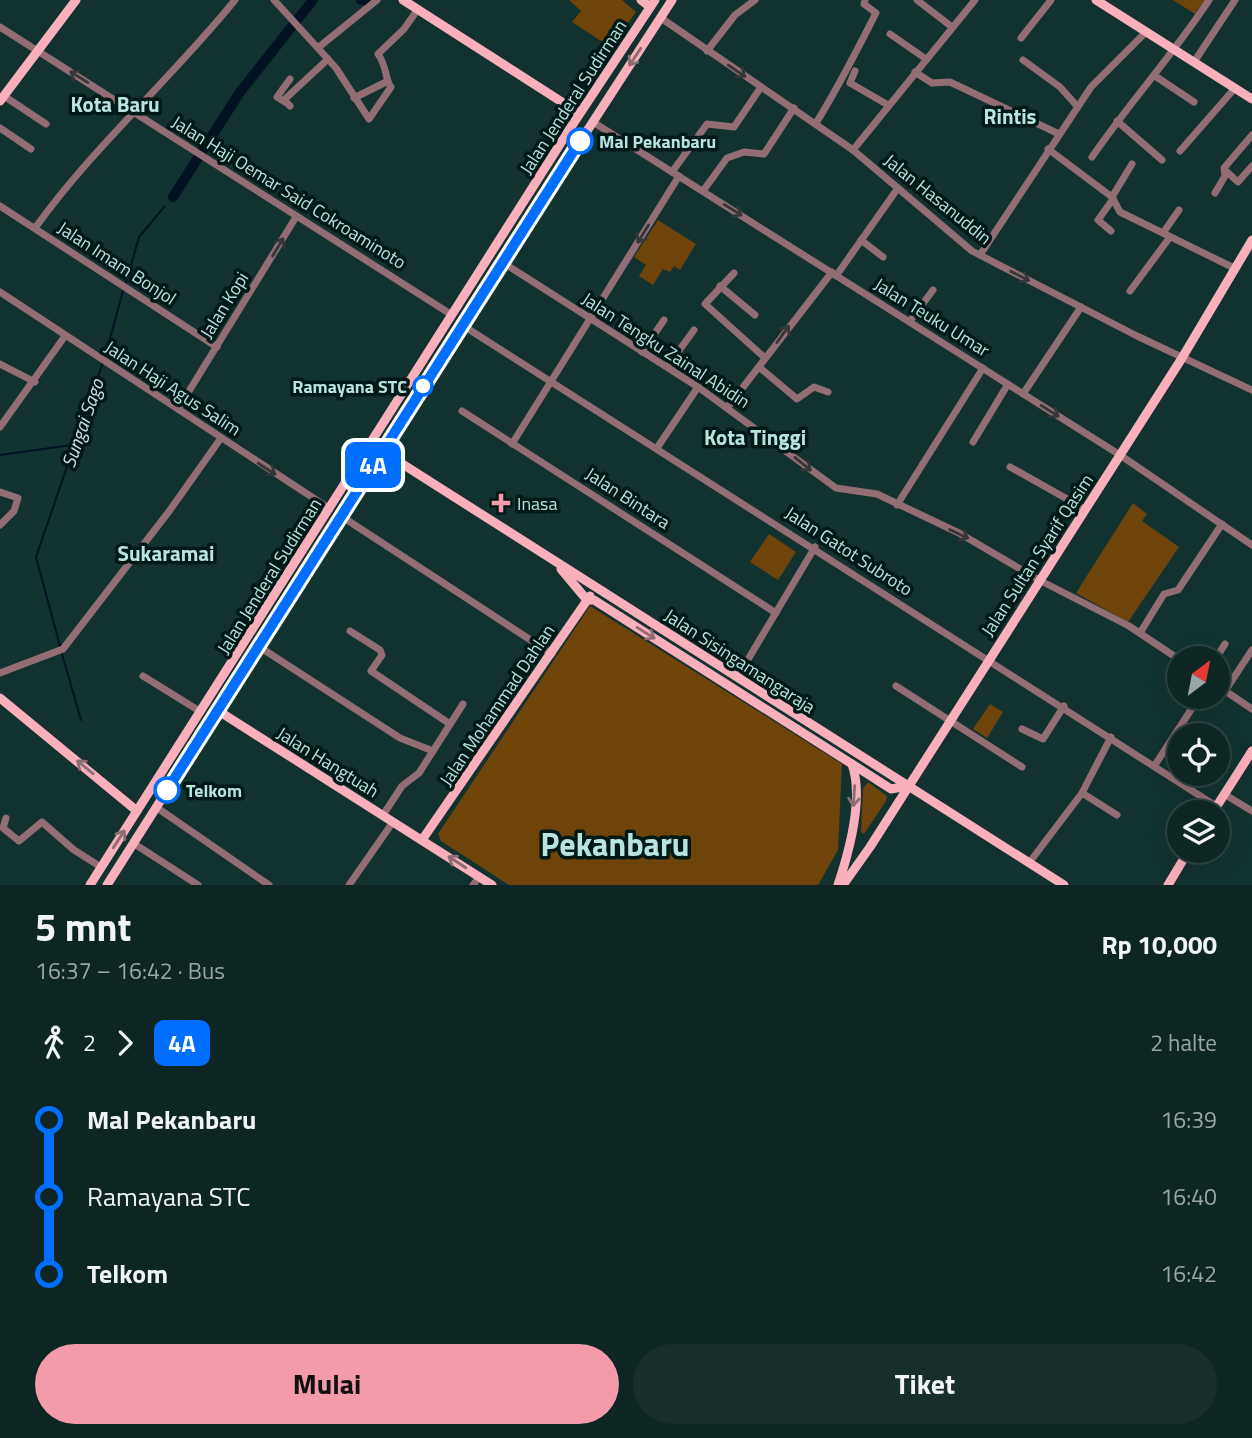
<!DOCTYPE html>
<html lang="id">
<meta charset="utf-8">
<style>
:root{--surface:#0e2623;--page:#172e2b;--text:#f1f3f6;--muted:#9ba5a6;--line:#2e4341;--accent:#f39aab}
body{margin:0;font-family:"Titillium Web",sans-serif;background:var(--page);color:var(--text);height:100vh;display:flex;flex-direction:column;font-size:26px;white-space:nowrap}
*{box-sizing:border-box;margin:0}
p{font-size:23px;color:var(--muted)}
.icon{flex:none;width:38px;height:38px;fill:none;stroke:currentColor;stroke-width:2;stroke-linecap:round;stroke-linejoin:round}
.map{position:relative;height:885px;overflow:hidden}
.side{display:flex;flex-direction:column;background:var(--surface);flex:1}
.side>*{flex:none}
.badge{padding:0 14px;border-radius:10px;font-size:24px;line-height:46px}
.needle{width:46px;rotate:32deg}
.controls{position:absolute;left:1167px;top:646px;display:grid;gap:14px}
.controls a{display:grid;place-items:center;width:63px;height:63px;border-radius:50%;background:var(--surface);box-shadow:0 7px 28px #0002,0 0 0 2px var(--line);font-size:35px}
.map>.badge{position:absolute;translate:-50% -50%;box-shadow:0 0 0 4px #fff}
.legs{display:flex;align-items:center;gap:10px;height:77px;padding:0 35px;font-size:23px}
.legs p{margin-inline-start:auto}
.summary{display:flex;align-items:center;justify-content:space-between;height:119px;padding:0 35px}
h1{font-size:38px;font-weight:700;line-height:52px}
.button{display:flex;gap:14px;margin-top:auto;padding:14px 35px}
.button a{flex:1;height:80px;border-radius:42px;background:var(--accent);color:#111;font-size:28px;font-weight:700;line-height:80px;text-align:center}
.button a+a{background:var(--page);color:var(--text)}
ul{padding:0 35px;list-style:none}
li{display:flex;align-items:center;gap:24px;height:77px;font-size:26px}
li i{display:grid;place-items:center;width:10px;height:100%;margin:0 9px;background:currentColor}
li i::after{content:'';width:18px;height:18px;margin:-9px;border:5px solid;border-radius:50%;background:var(--surface)}
li p{margin-inline-start:auto}
li:first-child i{background:linear-gradient(#0000 50%,currentColor 0)}
li:last-child i{background:linear-gradient(currentColor 50%,#0000 0)}
.map>svg:first-child{display:block}
</style>
<div class="map">
<svg width="1252" height="885" viewBox="0 0 1252 885">
<rect width="100%" height="100%" fill="#12322f"/>
<g fill="#6e440b">
<polygon points="569,0 622,0 636,12 610,47 572,22 581,11"/>
<polygon points="1173,0 1205,0 1195,14"/>
<polygon points="658,220 696,244 680,270 674,266 670,272 663,269 653,285 639,276 646,265 634,257"/>
<polygon points="1133,503 1147,514 1142,521 1179,547 1128,622 1076,593"/>
<polygon points="769,534 796,552 778,580 750,562"/>
<polygon points="590,606 842,764 838,850 818,885 509,885 441,841 438,834"/>
<polygon points="990,704 1003,712 987,738 973,729"/>
<polygon points="868,782 887,796 886,801 864,834 861,832 863,789"/>
</g>
<g fill="none" stroke-linecap="round" stroke-linejoin="round">
<g stroke="#021222" stroke-width="2">
<polyline points="125,286 139,237 165,206"/>
<polyline points="105,357 123,291"/>
<polyline points="0,455 72,445"/>
<polyline points="60,646 36,557 103,362"/>
<polyline points="62,654 81,720"/>
</g>
<g stroke="#021222" stroke-width="10">
<polyline points="361,0 372,0"/>
<polyline points="173,197 240,92 313,0"/>
</g>
<g stroke="#926e74" stroke-width="7">
<path d="M 274,0 L 336,68 L 369,119 L 391,87 C 385,80 387,66 378,54 L 404,29 L 418,9"/>
<polyline points="917,0 952,27"/>
<polyline points="661,18 853,150 972,251 1137,336 1252,390"/>
<polyline points="0,27 452,315"/>
<polyline points="890,34 926,59"/>
<polyline points="1021,38 1051,0"/>
<polyline points="319,47 377,0"/>
<polyline points="707,51 735,15 755,0"/>
<polyline points="1023,60 1060,87 1077,106"/>
<polyline points="1194,62 1235,0"/>
<polyline points="855,71 850,83 888,105"/>
<polyline points="915,72 932,83 950,82 1059,134"/>
<polyline points="1155,76 1194,102"/>
<polyline points="4,96 46,124"/>
<polyline points="354,98 386,82"/>
<polyline points="285,102 277,97 290,79"/>
<polyline points="290,106 284,100 328,59"/>
<polyline points="1117,121 1162,160"/>
<polyline points="593,122 1120,455 1252,545"/>
<path d="M 816,123 C 838,88 857,50 876,13 L 864,4 L 865,0"/>
<polyline points="0,128 31,149"/>
<polyline points="1048,149 1112,197 1120,212 1234,268"/>
<polyline points="853,150 975,0"/>
<polyline points="1180,151 1235,88"/>
<path d="M 1092,157 C 1129,103 1173,55 1209,0"/>
<polyline points="1226,171 1238,182 1252,166"/>
<polyline points="672,172 707,124 734,127 761,87"/>
<polyline points="703,191 727,158 744,152 764,154 794,108"/>
<polyline points="1215,193 1225,176 1224,168 1252,135"/>
<polyline points="1112,197 1132,164"/>
<polyline points="0,206 217,347"/>
<path d="M 35,228 C 94,146 171,79 235,0"/>
<polyline points="1111,231 1098,220 1113,199"/>
<polyline points="1163,233 1179,210"/>
<polyline points="861,240 883,257"/>
<polyline points="980,255 1091,87 1146,32"/>
<polyline points="502,262 698,387 836,488 877,494 959,533 1039,580 1129,626 1180,660"/>
<polyline points="734,273 705,304 765,358"/>
<polyline points="836,276 898,188"/>
<polyline points="720,286 755,315"/>
<polyline points="1130,291 1170,237"/>
<polyline points="0,292 330,509"/>
<polyline points="910,321 933,290"/>
<polyline points="462,325 1216,806"/>
<polyline points="642,352 664,320"/>
<polyline points="0,364 35,382"/>
<polyline points="667,367 694,330"/>
<polyline points="759,367 797,399 814,387 828,392"/>
<polyline points="1023,394 1081,307"/>
<polyline points="727,408 832,272"/>
<polyline points="178,409 296,217"/>
<polyline points="462,411 776,613"/>
<polyline points="0,427 65,336"/>
<polyline points="973,442 1008,384"/>
<polyline points="512,444 679,176"/>
<polyline points="657,448 698,387"/>
<polyline points="1010,467 1085,509"/>
<polyline points="0,492 18,498 14,511 0,525"/>
<polyline points="897,505 983,368"/>
<polyline points="341,516 552,654"/>
<polyline points="350,631 380,650 382,655 371,671 450,724"/>
<polyline points="1140,633 1164,594 1178,590 1222,524"/>
<polyline points="258,646 400,738 433,751"/>
<polyline points="1216,658 1225,644"/>
<polyline points="0,673 63,649 170,510 221,438"/>
<polyline points="143,676 201,712"/>
<polyline points="737,678 815,547"/>
<polyline points="896,686 1022,767"/>
<polyline points="1218,686 1252,709"/>
<polyline points="1225,691 1252,650"/>
<polyline points="1022,729 1043,739 1064,706"/>
<polyline points="1155,765 1200,696"/>
<polyline points="1082,793 1117,815"/>
<polyline points="1224,794 1252,811"/>
<polyline points="156,807 269,885"/>
<polyline points="383,815 402,786 419,773 463,704"/>
<polyline points="6,818 3,828 19,841 42,822 74,850 101,867"/>
<polyline points="133,843 198,885"/>
<polyline points="1029,863 1082,793 1111,737"/>
<polyline points="349,885 393,822"/>
<polyline points="473,885 479,877"/>
</g>
<g stroke="#faafbd" stroke-width="9">
<polyline points="403,0 579,113"/>
<polyline points="641,0 650,7"/>
<polyline points="1096,0 1252,99"/>
<polyline points="0,101 76,0"/>
<polyline points="382,451 1064,885"/>
<path d="M 561,569 L 587,600 L 594,600 L 852,764 C 864,798 849,852 838,885"/>
<polyline points="0,698 137,811"/>
<polyline points="217,710 492,885"/>
<polyline points="852,764 891,789 908,786"/>
<polyline points="1213,812 1252,751"/>
<polyline points="422,840 590,596"/>
<polyline points="90,885 569,130 655,0"/>
<polyline points="107,885 502,262 672,0"/>
<polyline points="843,885 870,847 1182,358 1252,240"/>
<polyline points="1168,885 1189,850"/>
</g>
</g>
<defs><path id="oneway-shaft" d="M-6 0H5M1.5-3L5.5 0L1.5 3" fill="none" stroke-width="1.6" stroke-linecap="round" stroke-linejoin="round" transform="scale(1.75)"/></defs>
<g stroke="#8a6c72">
<use href="#oneway-shaft" transform="translate(635 57) rotate(124)"/>
<use href="#oneway-shaft" transform="translate(646 633) rotate(32)"/>
<use href="#oneway-shaft" transform="translate(85 767) rotate(-140)"/>
<use href="#oneway-shaft" transform="translate(854 796) rotate(94)"/>
<use href="#oneway-shaft" transform="translate(119 839) rotate(-57)"/>
<use href="#oneway-shaft" transform="translate(457 862) rotate(-147)"/>
</g>
<g stroke="#333738">
<use href="#oneway-shaft" transform="translate(737 71) rotate(34)"/>
<use href="#oneway-shaft" transform="translate(79 77) rotate(-148)"/>
<use href="#oneway-shaft" transform="translate(733 210) rotate(32)"/>
<use href="#oneway-shaft" transform="translate(643 234) rotate(122)"/>
<use href="#oneway-shaft" transform="translate(278 247) rotate(-59)"/>
<use href="#oneway-shaft" transform="translate(1020 276) rotate(27)"/>
<use href="#oneway-shaft" transform="translate(783 334) rotate(-54)"/>
<use href="#oneway-shaft" transform="translate(1050 411) rotate(32)"/>
<use href="#oneway-shaft" transform="translate(803 464) rotate(39)"/>
<use href="#oneway-shaft" transform="translate(267 469) rotate(33)"/>
<use href="#oneway-shaft" transform="translate(959 534) rotate(26)"/>
</g>
<g fill="none" stroke-linecap="round" stroke-linejoin="round">
<g stroke="#fff" stroke-width="16">
<polyline id="line-1" points="167,790 580,141"/>
</g>
<use href="#line-1" stroke="#006eff" stroke-width="10"/>
</g>
<g fill="#fff" stroke="#006eff" stroke-width="3.5">
<circle cx="580" cy="141" r="12"/>
<circle cx="423" cy="386" r="9"/>
<circle cx="167" cy="790" r="12"/>
</g>
<path fill="#f39aab" stroke="#001917" stroke-width="2.5" d="M497.5 492.5h7v7h7v7h-7v7h-7v-7h-7v-7h7z"/>
<g text-anchor="middle" dominant-baseline="central" stroke-width="7" stroke-linejoin="round" paint-order="stroke">
<g font-size="18" fill="#b7e4de" stroke="#001917">
<text transform="translate(573 97) rotate(-57)">Jalan Jenderal Sudirman</text>
<text transform="translate(289 192) rotate(32)">Jalan Haji Oemar Said Cokroaminoto</text>
<text transform="translate(938 199) rotate(39)">Jalan Hasanuddin</text>
<text transform="translate(117 263) rotate(33)">Jalan Imam Bonjol</text>
<text transform="translate(224 305) rotate(-58)">Jalan Kopi</text>
<text transform="translate(932 317) rotate(32)">Jalan Teuku Umar</text>
<text transform="translate(666 350) rotate(33)">Jalan Tengku Zainal Abidin</text>
<text transform="translate(173 388) rotate(33)">Jalan Haji Agus Salim</text>
<text transform="translate(628 498) rotate(33)">Jalan Bintara</text>
<text transform="translate(849 551) rotate(33)">Jalan Gatot Subroto</text>
<text transform="translate(1037 555) rotate(-57)">Jalan Sultan Syarif Qasim</text>
<text transform="translate(269 576) rotate(-58)">Jalan Jenderal Sudirman</text>
<text transform="translate(740 661) rotate(33)">Jalan Sisingamangaraja</text>
<text transform="translate(497 705) rotate(-56)">Jalan Mohammad Dahlan</text>
<text transform="translate(328 762) rotate(32)">Jalan Hangtuah</text>
</g>
<g font-size="18" font-weight="bold" fill="#b7e4de" stroke="#001917" text-anchor="start">
<text x="599" y="141">Mal Pekanbaru</text>
<text x="407" y="386" text-anchor="end">Ramayana STC</text>
<text x="186" y="790">Telkom</text>
</g>
<g font-size="18" fill="#b7e4de" stroke="#001917" text-anchor="start">
<text x="517" y="503">Inasa</text>
</g>
<g font-size="19" font-style="italic" fill="#d0e0ef" stroke="#001917">
<text transform="translate(82 423) rotate(-71)">Sungai Sago</text>
</g>
<g font-size="21" font-weight="bold" fill="#b7e4de" stroke="#001917">
<text x="115" y="104">Kota Baru</text>
<text x="1010" y="116">Rintis</text>
<text x="755" y="437">Kota Tinggi</text>
<text x="166" y="553">Sukaramai</text>
</g>
<g font-size="32" font-weight="bold" fill="#b7e4de" stroke="#001917">
<text x="615" y="844">Pekanbaru</text>
</g>
</g>
</svg>
<div class="controls">
<a><svg class="needle" viewBox="-14 -14 28 28"><path d="M0-13l5 13h-10z" fill="#e53935"/><path d="M0 13l5-13h-10z" fill="#9ba5a6"/></svg></a>
<a><svg class="icon" aria-label="locate" viewBox="0 0 24 24"><circle cx="12" cy="12" r="6"/><path d="M12 2v4M12 18v4M2 12h4M18 12h4"/></svg></a>
<a><svg class="icon" aria-label="layers" viewBox="0 0 24 24"><path d="M12 4l9 5-9 5-9-5zM3 14l9 5 9-5"/></svg></a>
</div>
<b class="badge" style="left:373px;top:465px;background:#006eff;color:#fff">4A</b>
</div>
<section class="side">
<div class="summary"><div><h1>5 mnt</h1><p>16:37 – 16:42 · Bus</p></div><b>Rp 10,000</b></div>
<div class="legs"><svg class="icon" aria-label="walk" viewBox="0 0 24 24"><circle cx="13" cy="4" r="2"/><path d="M13 8l-2 6 4 7M11 14l-3 7M7 12l3-4h3l4 4"/></svg>2<svg class="icon" aria-label="forward" viewBox="0 0 24 24"><path d="M9 5l7 7-7 7"/></svg><b class="badge" style="background:#006eff;color:#fff">4A</b><p>2 halte</p></div>
<ul>
<li><i style="color:#006eff"></i><b>Mal Pekanbaru</b><p>16:39</p></li>
<li><i style="color:#006eff"></i><span>Ramayana STC</span><p>16:40</p></li>
<li><i style="color:#006eff"></i><b>Telkom</b><p>16:42</p></li>
</ul>
<div class="button"><a>Mulai</a><a>Tiket</a></div>
</section>
